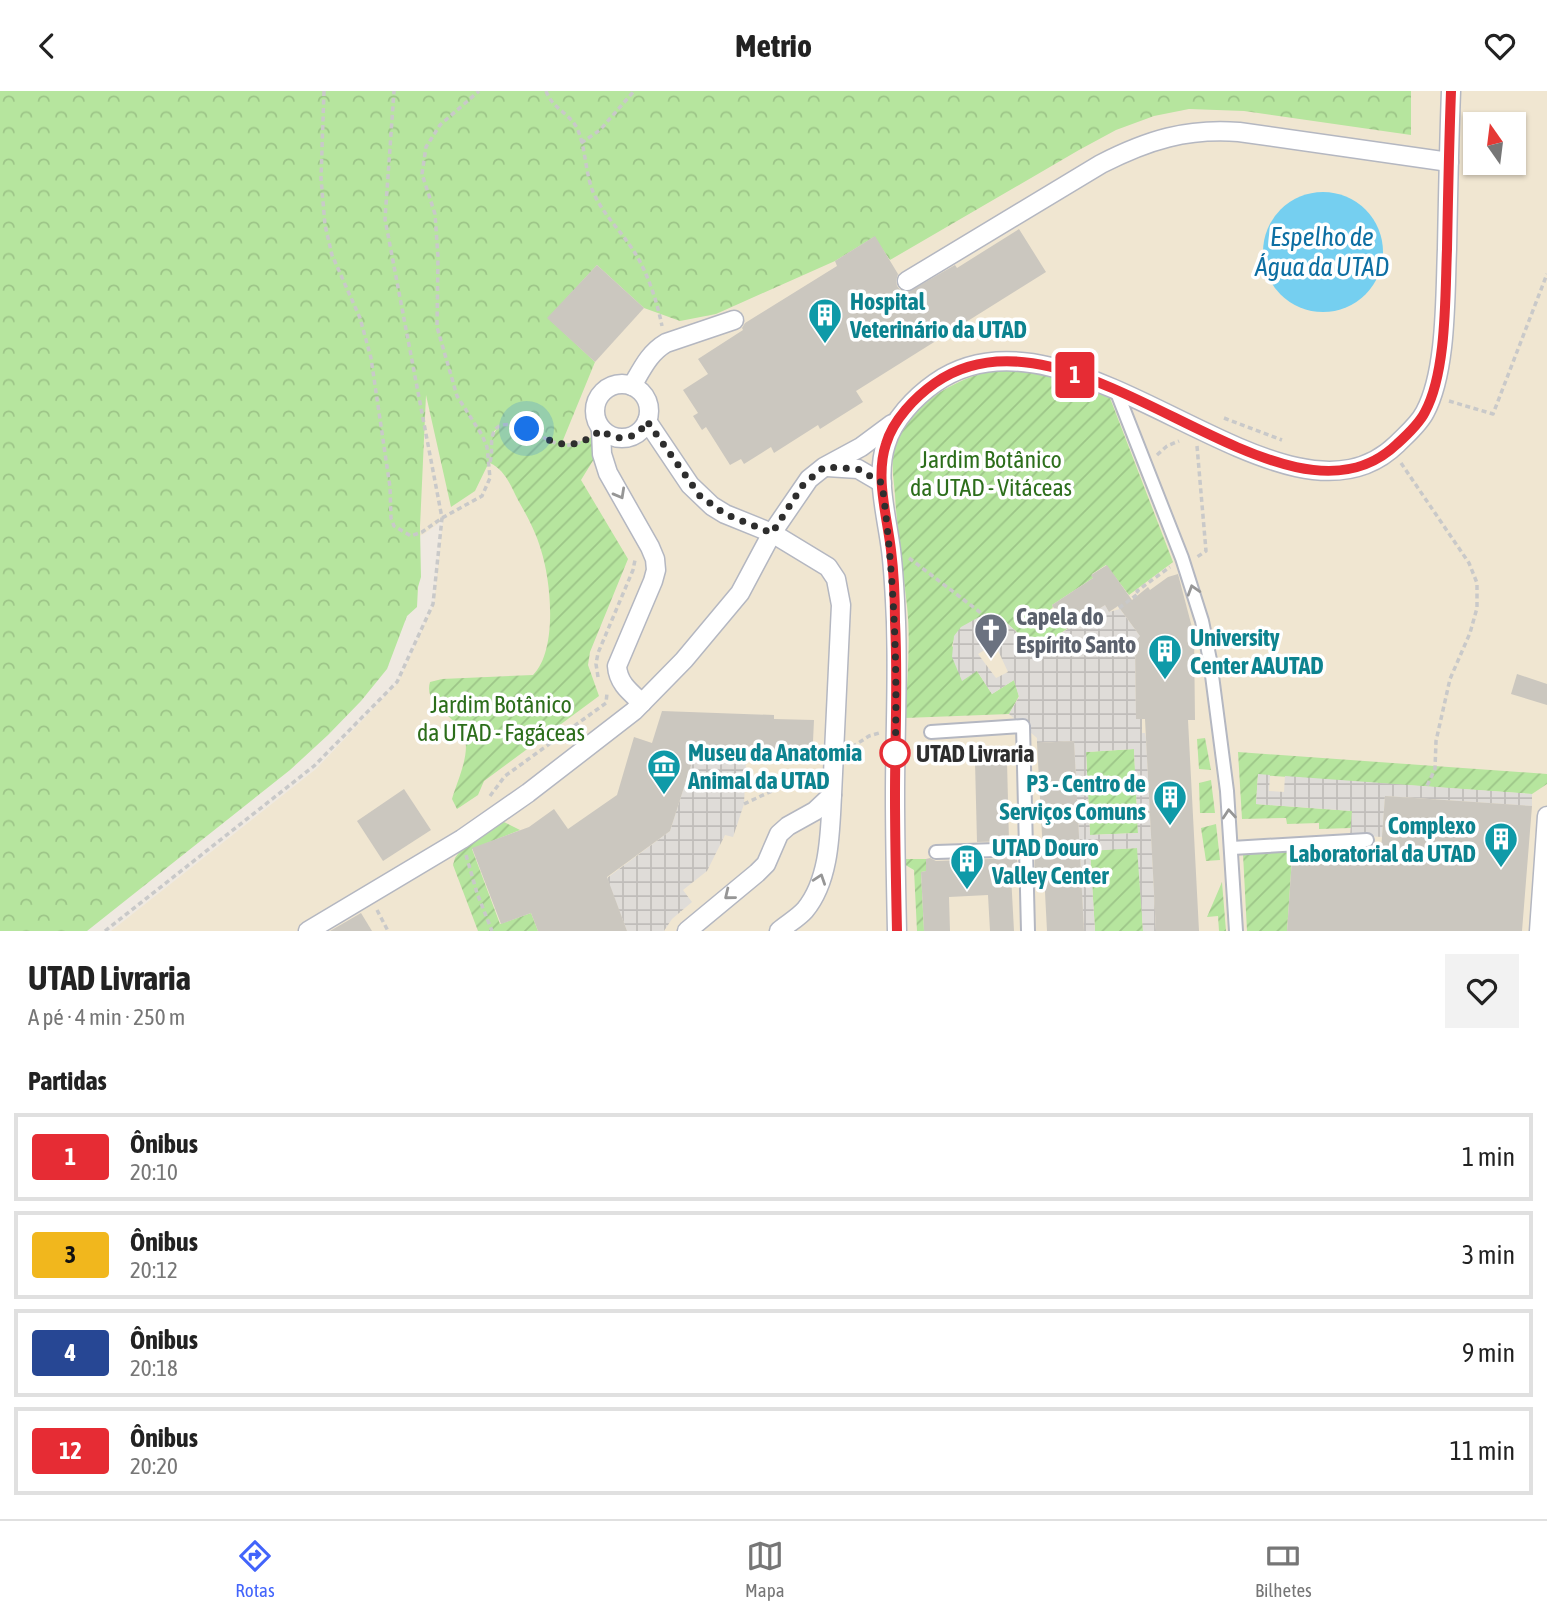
<!DOCTYPE html>
<html lang="pt">
<meta charset="utf-8">
<style>
:root{--surface:#fff;--page:#f2f2f2;--text:#222;--muted:#767676;--line:#e0e0e0;--accent:#4264fb}
body{margin:0;font-family:"Asap Condensed",sans-serif;background:var(--page);color:var(--text);height:100vh;display:flex;flex-direction:column;font-size:26px;white-space:nowrap}
*{box-sizing:border-box;margin:0}
p{font-size:23px;color:var(--muted)}
.icon{flex:none;width:38px;height:38px;fill:none;stroke:currentColor;stroke-width:2;stroke-linecap:round;stroke-linejoin:round}
.map{position:relative;height:840px;overflow:hidden}
.drawer{display:flex;flex-direction:column;background:var(--surface);flex:1}
.drawer>*{flex:none}
.badge{padding:0 14px;border-radius:5px;font-size:24px;line-height:46px}
.needle{width:46px;rotate:346deg}
.buttons{position:absolute;left:1463px;top:21px;display:grid;gap:14px}
.buttons a{display:grid;place-items:center;width:63px;height:63px;border-radius:0px;background:var(--surface);box-shadow:0 2px 5px #0004;font-size:35px}
.you{position:absolute;width:35px;height:35px;margin:-18px;border:5px solid #fff;border-radius:50%;background:#1a73e8;box-shadow:0 0 0 10px #1a73e833}
.map>.badge{position:absolute;translate:-50% -50%;box-shadow:0 0 0 4px #fff}
h2{padding:0 28px;font-size:26px;line-height:63px}
.round{display:grid;place-items:center;flex:none;width:74px;height:74px;border-radius:0px;background:var(--page)}
.headline{display:flex;align-items:center;justify-content:space-between;height:119px;padding:0 28px}
h1{font-size:33px;font-weight:700;line-height:52px}
ul{padding:0;list-style:none}
li{display:flex;align-items:center;gap:21px;height:88px;margin:0 14px 10px;padding:0 14px;border:4px solid var(--line);border-radius:0px}
li div{flex:1}
li b{display:block;font-size:26px}
li em{font-style:normal}
li .badge{min-width:77px;font-weight:700;text-align:center}
header{display:flex;justify-content:space-between;align-items:center;height:91px;padding:0 28px;background:var(--surface);font-size:32px;font-weight:700}
.tabs{display:flex;justify-content:space-around;align-items:center;height:98px;border-top:2px solid var(--line);background:var(--surface);font-size:19px;color:var(--muted)}
.tabs a{display:grid;justify-items:center;gap:4px}
.tabs .active{color:var(--accent)}
.map>svg:first-child{display:block}
</style>
<header><svg class="icon" aria-label="back" viewBox="0 0 24 24"><path d="M15 5l-7 7 7 7"/></svg>Metrio<svg class="icon" aria-label="heart" viewBox="0 0 24 24"><path d="M12 20l-8-8c-3-5 5-10 8-4 3-6 11-1 8 4z"/></svg></header>
<div class="map">
<svg width="1547" height="840" viewBox="0 0 1547 840">
<defs>
<pattern id="forest-crowns" width="20" height="18" patternUnits="userSpaceOnUse" patternTransform="scale(1.75)"><rect width="20" height="18" fill="#b6e59e"/><path d="M2 6a3 3 0 1 1 6 0M12 15a3 3 0 1 1 6 0" fill="none" stroke="#9dc588"/></pattern>
<pattern id="garden-furrows" width="10" height="10" patternUnits="userSpaceOnUse" patternTransform="scale(1.75)"><rect width="10" height="10" fill="#b6e59e"/><path d="M-1 1l2-2M0 10L10 0M9 11l2-2" fill="none" stroke="#9dc588"/></pattern>
<pattern id="plaza-grid" width="8" height="8" patternUnits="userSpaceOnUse" patternTransform="scale(1.75)"><rect width="8" height="8" fill="#dfdcd8"/><path d="M0 4h8M4 0v8" fill="none" stroke="#c0bdba"/></pattern>
</defs>
<rect width="100%" height="100%" fill="#efe9e1"/>
<path fill="#f0e6d1" fill-rule="evenodd" d="M 1219,0 L 1547,0 L 1547,840 L 111,840 L 316,678 L 398,592 L 434,513 L 443,429 L 424,443 L 412,448 L 357,228 ZM 1475,33 L 1514,33 L 1514,72 L 1475,72 Z"/>
<path fill="url(#forest-crowns)" d="M 0,0 L 1411,0 L 1411,44 L 1244,20 L 1189,18 L 1154,25 L 1116,39 L 1079,59 L 890,169 L 874,146 L 835,170 L 716,223 L 680,230 L 644,217 L 597,174 L 548,227 L 595,271 L 561,354 C 540,349 516,324 494,340 L 492,365 L 475,400 L 451,416 L 426,304 L 420,436 L 421,486 L 418,496 L 417,516 L 407,525 L 387,578 L 361,610 L 328,644 L 290,679 L 87,840 L 0,840 Z"/>
<g fill="url(#garden-furrows)">
<path d="M 997,278 L 1050,284 L 1110,307 L 1173,471 L 1129,504 L 1106,474 L 1092,483 L 1093,487 L 1052,514 L 1053,516 L 1049,520 L 1053,526 L 1058,523 L 1067,538 L 1035,559 C 1017,542 998,515 971,531 C 960,537 955,543 952,555 L 977,580 L 992,603 L 1014,589 L 1019,605 L 1009,623 L 905,627 C 907,590 911,552 907,515 C 903,478 897,441 895,404 C 894,390 891,375 894,361 C 904,314 955,288 997,278 Z"/>
<path d="M 500,335 C 541,330 544,367 592,346 L 594,368 L 581,389 L 628,468 L 590,561 L 588,574 L 599,605 L 484,690 L 478,704 L 457,718 L 452,708 C 457,690 471,663 464,644 C 456,624 423,615 430,591 L 442,588 L 533,584 C 558,559 551,490 541,459 C 536,441 527,425 518,409 C 511,395 505,379 490,372 C 494,359 488,344 500,335 Z"/>
<polygon points="1205,647 1211,679 1199,678 1197,648"/>
<polygon points="1134,658 1138,742 1090,744 1086,661"/>
<polygon points="1238,661 1547,683 1547,693 1532,703 1258,684 1256,713 1352,720 1351,737 1319,738 1319,732 1287,733 1286,727 1242,728"/>
<polygon points="1211,689 1215,722 1200,722 1199,692"/>
<polygon points="502,730 520,739 472,758 500,833 531,822 538,840 478,840 453,774 455,767 460,760"/>
<polygon points="1216,733 1220,769 1206,770 1201,737"/>
<polygon points="1138,757 1143,840 1095,840 1090,759"/>
<polygon points="1353,757 1352,771 1292,767 1287,840 1247,840 1243,763"/>
<polygon points="901,768 926,768 926,780 921,781 924,840 917,840 914,779 902,772"/>
<polygon points="1222,791 1226,840 1219,840 1218,825 1207,826"/>
</g>
<g fill="url(#plaza-grid)" fill-rule="evenodd">
<path d="M 1105,514 L 1109,521 L 1120,518 L 1140,545 L 1135,552 L 1136,628 L 1142,628 L 1142,642 L 1145,642 L 1146,647 L 1156,840 L 1143,840 L 1137,757 L 1090,760 L 1095,840 L 1084,840 L 1074,650 L 1037,652 L 1037,647 L 1009,623 L 1019,606 L 1014,589 L 992,603 L 977,580 L 962,590 L 952,566 L 954,545 L 961,536 L 979,526 L 988,525 L 1005,530 L 1035,559 ZM 995,553 L 1008,581 L 996,587 L 978,563 ZM 1134,658 L 1138,742 L 1090,744 L 1086,661 Z"/>
<polygon points="693,668 746,670 744,713 733,746 725,744 707,780 683,799 692,811 672,828 664,840 627,840 607,787 670,740"/>
<polygon points="1258,683 1270,684 1269,700 1284,701 1285,685 1532,703 1532,715 1385,705 1382,746 1350,744 1352,720 1256,713"/>
</g>
<circle fill="#75cff0" cx="1323" cy="161" r="60"/>
<g fill="#cbc7bf">
<polygon points="1019,138 1046,181 856,300 863,311 820,338 818,334 774,362 771,356 744,373 741,368 730,374 706,336 702,339 693,325 698,322 683,299 708,283 698,268 743,239 742,237 745,232 837,175 835,170 875,145 898,183 896,190 897,195 901,200 908,201 955,174 957,177"/>
<polygon points="597,174 644,217 595,271 547,227"/>
<polygon points="1107,474 1132,509 1148,496 1150,499 1168,486 1178,483 1194,544 1195,629 1188,629 1199,840 1156,840 1145,628 1136,628 1135,551 1140,545 1118,515 1109,521 1105,514 1067,538 1052,514 1093,487 1091,484"/>
<polygon points="1517,583 1547,593 1547,614 1511,603"/>
<polygon points="662,620 774,624 774,628 814,629 812,672 693,668 670,740 607,786 627,840 538,840 531,822 501,833 472,757 529,736 554,718 568,738 617,704 634,646 652,652"/>
<polygon points="1074,650 1084,840 1047,840 1044,782 1035,782 1035,762 1043,762 1037,652"/>
<polygon points="1007,670 1009,750 977,751 975,671"/>
<polygon points="404,698 431,739 383,770 357,730"/>
<polygon points="1385,705 1532,715 1522,840 1287,840 1292,767 1380,773"/>
<polygon points="930,767 936,770 1017,767 1018,784 1011,784 1014,840 990,840 988,804 949,806 950,840 924,840 921,781 926,780 926,768"/>
<polygon points="361,822 372,840 330,840"/>
</g>
<g fill="none" stroke-linecap="round" stroke-linejoin="round">
<g stroke="#b4b7c1" stroke-width="16">
<g id="pedestrian">
<polyline points="1116,299 1182,467 1202,530 1210,569 1227,700 1236,840"/>
<polyline points="931,641 1023,635 1028,840"/>
<polyline points="1232,757 1367,749"/>
<polyline points="936,761 1026,758"/>
</g>
</g>
<g stroke="#b4b7c1" stroke-width="21">
<g id="minor">
<path d="M 907,190 L 1101,73 C 1148,49 1187,37 1239,41 L 1449,71"/>
<circle cx="622" cy="320" r="27"/>
<path d="M 632,295 C 642,278 649,262 666,252 L 734,229"/>
<polyline points="647,330 690,394 712,415 725,423 772,442 828,476 836,488 841,514 832,704"/>
<path d="M 601,339 L 602,363 L 608,382 L 650,456 L 655,468 L 656,479 L 653,490 L 617,575 C 618,592 630,601 642,612"/>
<polyline points="827,376 858,378 882,392"/>
<polyline points="308,840 462,748 528,702 634,620 684,569 740,502 772,442 809,388 824,376 861,356 892,333"/>
<path d="M 687,840 L 757,782 L 766,773 L 779,743 L 788,735 L 815,720 L 832,704 C 830,741 830,789 805,819 C 798,827 787,833 779,840"/>
<path d="M 897,840 C 896,795 895,749 895,704 C 895,646 898,589 896,531 C 895,507 894,483 891,459 C 887,426 875,386 886,353 C 893,329 915,306 935,292 C 1074,194 1284,463 1397,353 C 1407,343 1419,333 1425,321 C 1447,280 1445,204 1447,158 C 1448,105 1449,53 1451,0"/>
<polyline points="1539,840 1547,725"/>
</g>
</g>
<g stroke="#c9c9c9" stroke-width="3.5" stroke-dasharray="5 3.5" stroke-linecap="butt">
<polyline points="324,0 321,87 325,134 332,164 360,227 371,267 390,396 391,427 394,435 411,445 422,441 442,427 482,405 490,387 487,356 482,344 457,305 437,236 438,166 435,123 422,83 426,56 440,34 479,0"/>
<path d="M 546,0 C 552,17 569,22 577,37 C 586,57 585,81 593,101 C 603,123 620,139 633,159 C 647,180 657,210 662,235"/>
<polyline points="581,52 600,39 634,0"/>
<polyline points="1449,310 1493,323 1547,183"/>
<polyline points="1224,327 1282,349"/>
<polyline points="1197,355 1206,460 1197,466"/>
<polyline points="1157,364 1167,355 1179,350"/>
<path d="M 490,371 C 493,362 490,352 493,343 C 502,317 548,353 563,354 C 570,355 579,352 585,349"/>
<polyline points="1401,372 1469,472 1477,492 1477,517 1470,542 1450,588 1436,650 1435,678 1427,695"/>
<polyline points="909,467 985,525"/>
<polyline points="1119,517 1139,502 1137,500 1170,476"/>
<polyline points="598,586 596,573 598,562 633,479 635,469"/>
<polyline points="852,656 869,645 879,642"/>
<polyline points="490,705 505,685 606,612 607,602"/>
<polyline points="744,713 776,698 799,696 815,692"/>
<polyline points="466,764 477,802 492,840"/>
<polyline points="377,819 388,840"/>
<polyline points="105,840 314,675 397,591 433,513 442,427 385,128 394,0"/>
</g>
<use href="#pedestrian" stroke="#fff" stroke-width="12"/>
<use href="#minor" stroke="#fff" stroke-width="18"/>
</g>
<defs><path id="oneway-chevron" d="M-2-3.5L2.5 0L-2 3.5" fill="none" stroke-width="1.6" stroke-linecap="round" stroke-linejoin="round" transform="scale(1.75)"/></defs>
<g stroke="#969696">
<use href="#oneway-chevron" transform="translate(620 403) rotate(61)"/>
<use href="#oneway-chevron" transform="translate(1193 499) rotate(-107)"/>
<use href="#oneway-chevron" transform="translate(1229 723) rotate(-95)"/>
<use href="#oneway-chevron" transform="translate(820 788) rotate(-71)"/>
<use href="#oneway-chevron" transform="translate(729 804) rotate(141)"/>
</g>
<g fill="none" stroke-linecap="round" stroke-linejoin="round">
<g stroke="#fff" stroke-width="16">
<path id="line" d="M 897,840 C 896,795 895,749 895,704 C 895,646 898,589 895,531 C 895,507 894,483 891,459 C 887,425 875,386 886,353 C 893,329 915,306 935,292 C 1075,194 1282,463 1397,353 C 1407,344 1419,333 1425,321 C 1447,280 1445,204 1447,158 C 1448,105 1449,53 1451,0"/>
</g>
<use href="#line" stroke="#e62c34" stroke-width="10"/>
<path stroke="#2e2e2e" stroke-width="7" stroke-dasharray="0 12.6" d="M 527,338 C 556,354 572,362 601,339 C 618,352 637,349 647,330 L 700,405 L 725,423 L 772,442 L 803,394 L 824,376 L 858,378 L 882,392 C 894,484 898,575 895,668 L 895,662"/>
</g>
<defs>
<g id="building-pin" transform="scale(1.75)"><path d="M0 17L-7.5 6A9.5 9.5 0 1 1 7.5 6Z" fill="#0f9aa8" stroke="#fff"/><path d="M-4-6H4V6H1V3H-1V6H-4ZM-2.5-4.3h1.7v1.8h-1.7ZM.8-4.3h1.7v1.8H.8ZM-2.5-1h1.7V.8h-1.7ZM.8-1h1.7V.8H.8Z" fill="#fff"/></g>
<g id="church-pin" transform="scale(1.75)"><path d="M0 17L-7.5 6A9.5 9.5 0 1 1 7.5 6Z" fill="#6b7280" stroke="#fff"/><path d="M-1.2-6h2.4v3.5h3.3v2.4h-3.3V6h-2.4V-.1h-3.3v-2.4h3.3Z" fill="#fff"/></g>
<g id="museum-pin" transform="scale(1.75)"><path d="M0 17L-7.5 6A9.5 9.5 0 1 1 7.5 6Z" fill="#0f9aa8" stroke="#fff"/><path d="M0-6L6-3V-2H-6V-3ZM-5-1h2V3h-2ZM-1-1h2V3h-2ZM3-1h2V3H3ZM-6 4H6V6H-6Z" fill="#fff"/></g>
</defs>
<g fill-rule="evenodd">
<use href="#building-pin" x="825" y="224"/>
<use href="#church-pin" x="991" y="539"/>
<use href="#building-pin" x="1165" y="560"/>
<use href="#museum-pin" x="664" y="675"/>
<use href="#building-pin" x="1170" y="706"/>
<use href="#building-pin" x="1501" y="748"/>
<use href="#building-pin" x="967" y="770"/>
</g>
<circle fill="#fff" stroke="#e62c34" stroke-width="3.5" cx="895" cy="662" r="14"/>
<g text-anchor="middle" dominant-baseline="central" stroke-width="7" stroke-linejoin="round" paint-order="stroke">
<g font-size="24" font-weight="bold" fill="#0d838f" stroke="#fff" text-anchor="start">
<text x="850" y="210">Hospital<tspan x="850" dy="28">Veterinário da UTAD</tspan></text>
<text x="1190" y="546">University<tspan x="1190" dy="28">Center AAUTAD</tspan></text>
<text x="688" y="661">Museu da Anatomia<tspan x="688" dy="28">Animal da UTAD</tspan></text>
<text x="1146" y="692" text-anchor="end">P3 - Centro de<tspan x="1146" dy="28">Serviços Comuns</tspan></text>
<text x="1476" y="734" text-anchor="end">Complexo<tspan x="1476" dy="28">Laboratorial da UTAD</tspan></text>
<text x="992" y="756">UTAD Douro<tspan x="992" dy="28">Valley Center</tspan></text>
</g>
<g font-size="24" fill="#2c6e1b" stroke="#fff">
<text x="991" y="368">Jardim Botânico<tspan x="991" dy="28">da UTAD - Vitáceas</tspan></text>
<text x="501" y="613">Jardim Botânico<tspan x="501" dy="28">da UTAD - Fagáceas</tspan></text>
</g>
<g font-size="24" font-weight="bold" fill="#5b616d" stroke="#fff" text-anchor="start">
<text x="1016" y="525">Capela do<tspan x="1016" dy="28">Espírito Santo</tspan></text>
</g>
<g font-size="24" font-weight="bold" fill="#2e2e2e" stroke="#fff" text-anchor="start">
<text x="916" y="662">UTAD Livraria</text>
</g>
<g font-size="26" font-style="italic" fill="#0d6fa3" stroke="#fff">
<text x="1322" y="146">Espelho de<tspan x="1322" dy="30">Água da UTAD</tspan></text>
</g>
</g>
</svg>
<div class="buttons">
<a><svg class="needle" viewBox="-14 -14 28 28"><path d="M0-13l5 13h-10z" fill="#e53935"/><path d="M0 13l5-13h-10z" fill="#767676"/></svg></a>
</div>
<div class="you" style="left:527px;top:338px"></div>
<b class="badge" style="left:1075px;top:284px;background:#e62c34;color:#fff">1</b>
</div>
<section class="drawer">
<div class="headline"><div><h1>UTAD Livraria</h1><p>A pé · 4 min · 250 m</p></div><a class="round"><svg class="icon" aria-label="heart" viewBox="0 0 24 24"><path d="M12 20l-8-8c-3-5 5-10 8-4 3-6 11-1 8 4z"/></svg></a></div>
<h2>Partidas</h2>
<ul>
<li><span class="badge" style="background:#e62c34;color:#fff">1</span><div><b>Ônibus</b><p>20:10</p></div><em>1 min</em></li>
<li><span class="badge" style="background:#f1b71d;color:#111">3</span><div><b>Ônibus</b><p>20:12</p></div><em>3 min</em></li>
<li><span class="badge" style="background:#274794;color:#fff">4</span><div><b>Ônibus</b><p>20:18</p></div><em>9 min</em></li>
<li><span class="badge" style="background:#e62c34;color:#fff">12</span><div><b>Ônibus</b><p>20:20</p></div><em>11 min</em></li>
</ul>
</section>
<nav class="tabs">
<a class="active"><svg class="icon" aria-label="directions" viewBox="0 0 24 24"><path d="M12 3l9 9-9 9-9-9zM9 14v-3h6M13 9l2 2-2 2"/></svg>Rotas</a>
<a><svg class="icon" aria-label="map" viewBox="0 0 24 24"><path d="M3 6l6-2 6 2 6-2v14l-6 2-6-2-6 2zM9 4v14M15 6v14"/></svg>Mapa</a>
<a><svg class="icon" aria-label="tickets" viewBox="0 0 24 24"><path d="M3 7h18v10H3zM15 7v10"/></svg>Bilhetes</a>
</nav>
